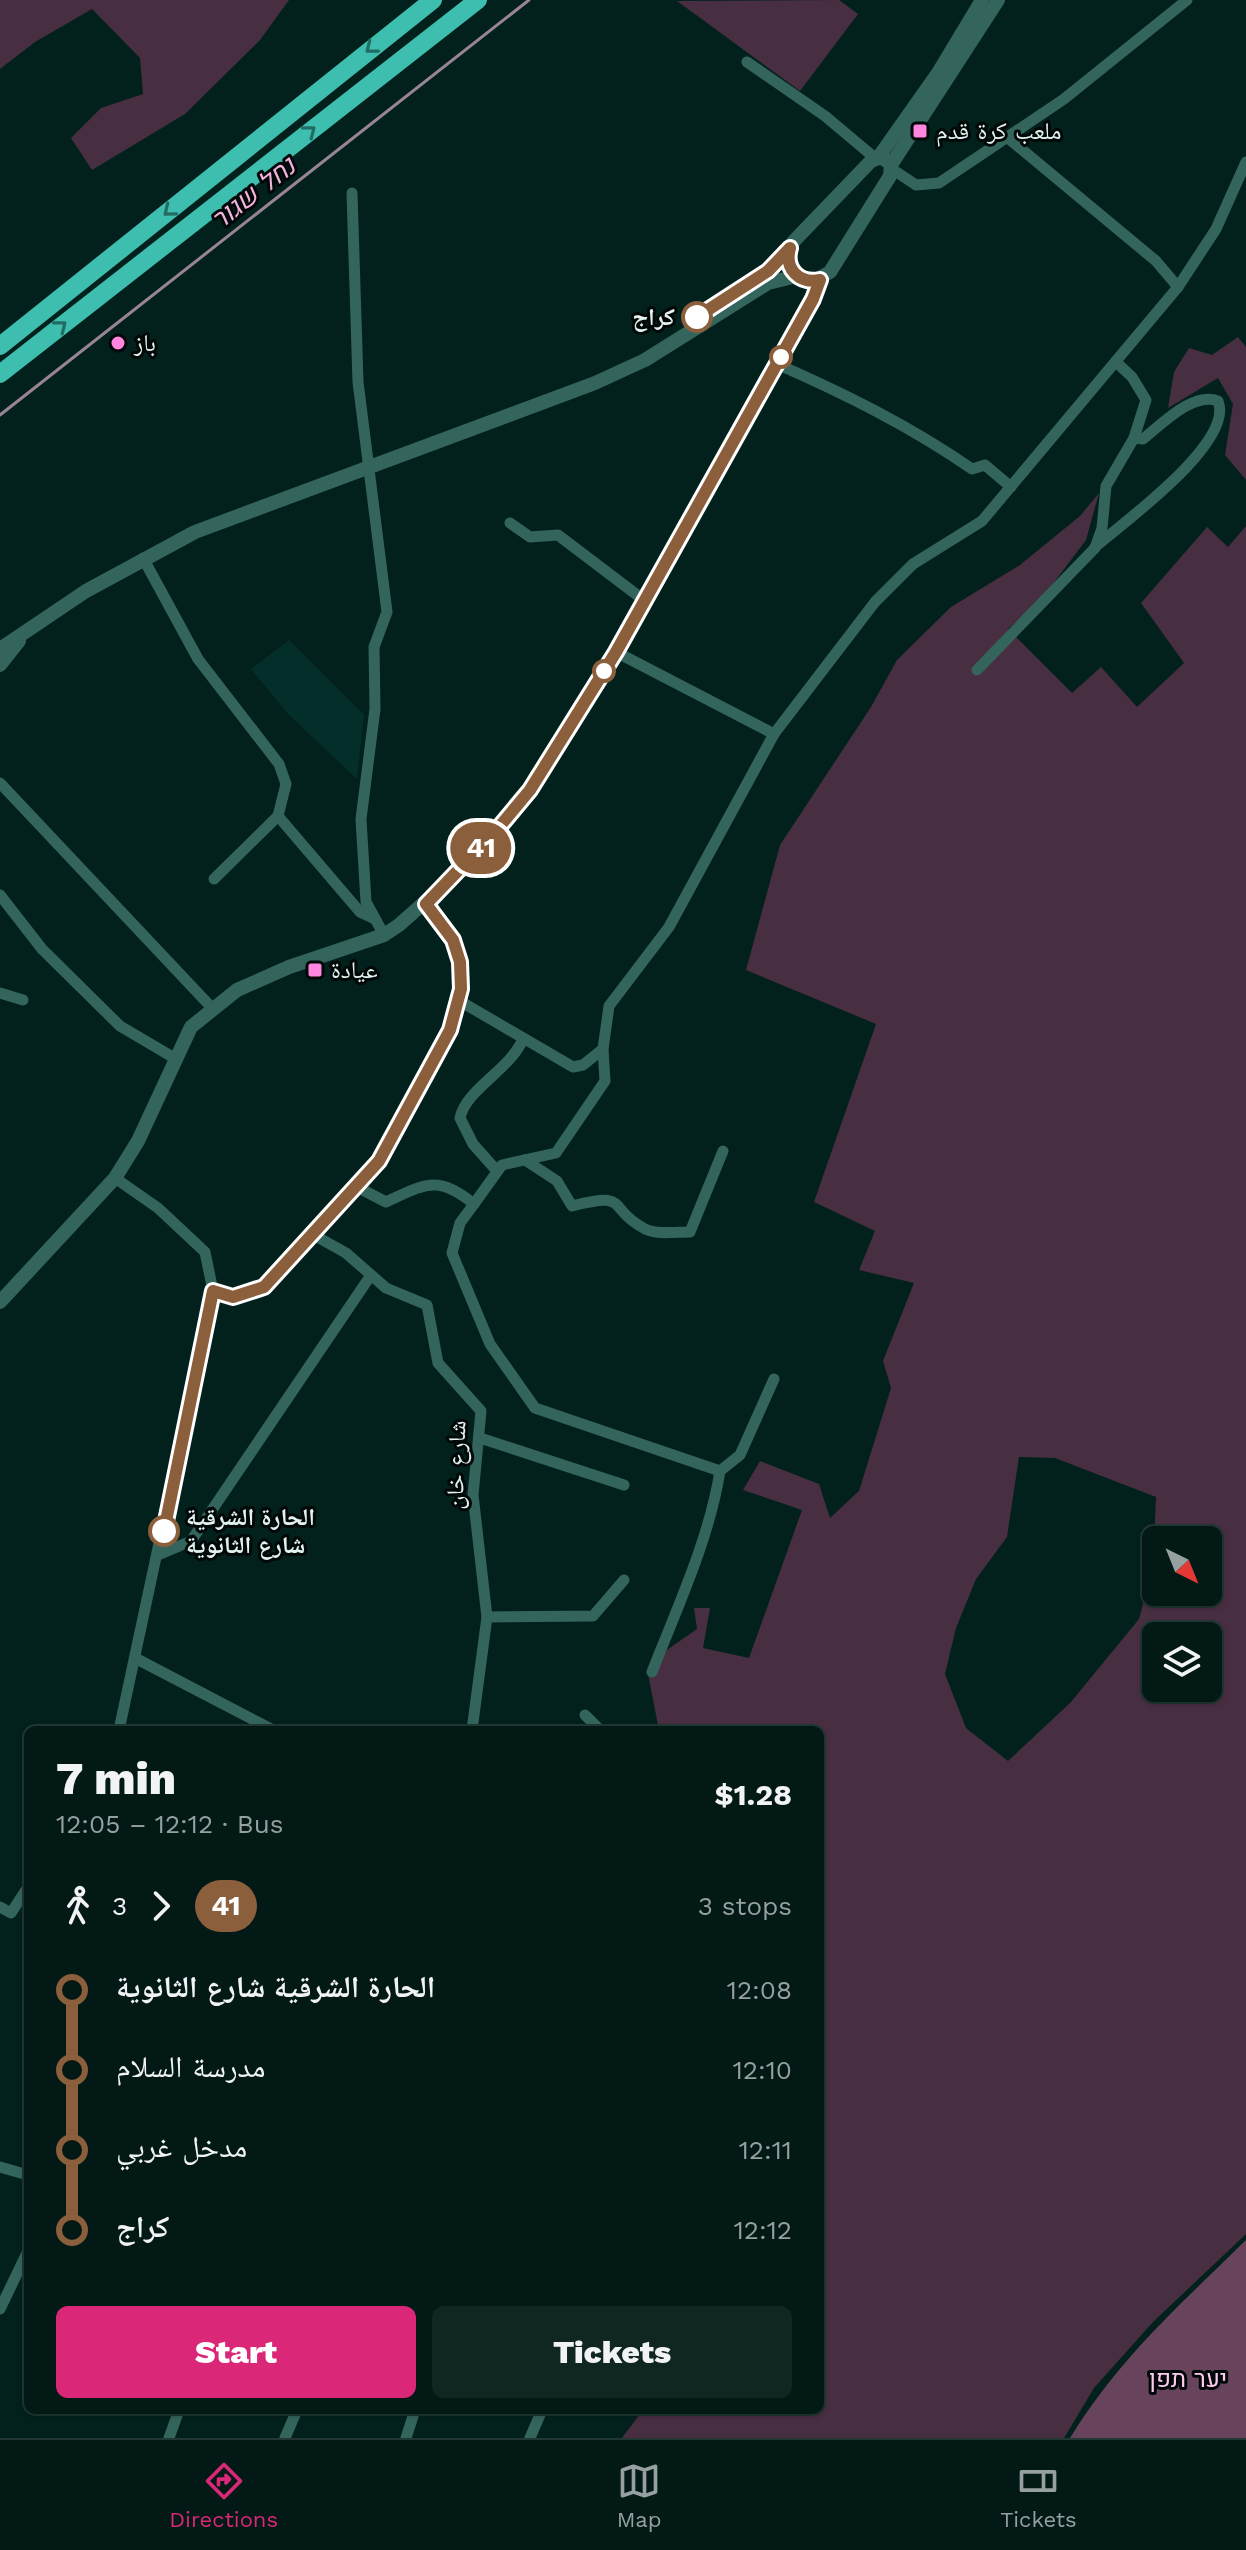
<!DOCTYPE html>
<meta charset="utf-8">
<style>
:root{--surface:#021916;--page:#102623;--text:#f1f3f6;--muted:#96a0a1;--line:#233835;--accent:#db2777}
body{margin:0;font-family:"Work Sans","Noto Naskh Arabic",Heebo,sans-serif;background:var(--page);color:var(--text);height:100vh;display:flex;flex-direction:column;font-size:30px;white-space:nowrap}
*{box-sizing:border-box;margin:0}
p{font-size:26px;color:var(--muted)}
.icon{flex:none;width:44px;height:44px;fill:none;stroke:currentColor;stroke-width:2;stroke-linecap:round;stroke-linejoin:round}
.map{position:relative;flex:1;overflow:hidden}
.panel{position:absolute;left:24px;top:1726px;width:800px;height:688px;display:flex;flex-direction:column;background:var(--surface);border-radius:12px;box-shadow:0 2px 6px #0004,0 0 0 2px var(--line)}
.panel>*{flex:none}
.badge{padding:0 16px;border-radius:26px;font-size:28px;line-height:52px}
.needle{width:52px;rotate:137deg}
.buttons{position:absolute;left:1142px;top:1526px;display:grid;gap:16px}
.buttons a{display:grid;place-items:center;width:80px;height:80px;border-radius:12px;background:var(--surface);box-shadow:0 2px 6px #0004,0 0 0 2px var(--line);font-size:40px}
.map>.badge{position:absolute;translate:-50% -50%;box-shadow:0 0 0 4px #fff}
.legs{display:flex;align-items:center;gap:12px;height:88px;padding:0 32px;font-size:26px}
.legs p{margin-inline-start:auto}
.head{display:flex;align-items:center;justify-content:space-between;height:136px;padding:0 32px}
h1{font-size:44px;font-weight:800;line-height:60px}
.primary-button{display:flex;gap:16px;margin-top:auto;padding:16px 32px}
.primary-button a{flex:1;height:92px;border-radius:12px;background:var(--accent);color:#fff;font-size:32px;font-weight:800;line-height:92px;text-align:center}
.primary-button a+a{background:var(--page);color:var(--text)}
ul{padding:0 32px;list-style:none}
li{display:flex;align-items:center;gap:28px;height:80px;font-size:30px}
li i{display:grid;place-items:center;width:12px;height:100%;margin:0 10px;background:currentColor}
li i::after{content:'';width:20px;height:20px;margin:-10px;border:6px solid;border-radius:50%;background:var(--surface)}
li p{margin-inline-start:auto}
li:first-child i{background:linear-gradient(#0000 50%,currentColor 0)}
li:last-child i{background:linear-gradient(currentColor 50%,#0000 0)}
.dock{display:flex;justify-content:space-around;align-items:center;height:112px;border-top:2px solid var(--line);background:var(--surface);font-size:22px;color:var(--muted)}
.dock a{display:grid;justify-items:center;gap:4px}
.dock .selected{color:var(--accent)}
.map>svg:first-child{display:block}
</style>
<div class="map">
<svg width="1246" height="2438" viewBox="0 0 1246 2438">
<rect width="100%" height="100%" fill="#02211d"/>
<polygon fill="#042e29" points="289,640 364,715 357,779 289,715 251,669"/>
<g fill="#482e41" fill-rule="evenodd">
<polygon points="0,0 289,0 260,40 185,114 92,170 71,138 101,108 143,94 140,58 92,9 35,42 0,69"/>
<polygon points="839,0 858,14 800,91 677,1"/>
<polygon points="1238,337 1246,347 1246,480 1225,455 1233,404 1218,378 1168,408 1174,372 1189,348 1212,355"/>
<path d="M 1099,493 L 1086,540 L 1040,601 L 1008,629 L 1072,693 L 1101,667 L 1137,707 L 1184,663 L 1141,603 L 1207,527 L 1228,547 L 1246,526 L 1246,2234 L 1153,2322 L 1094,2388 L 1064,2438 L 622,2438 L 643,2410 L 820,2410 L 820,1730 L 659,1730 L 648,1674 L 664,1652 L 697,1629 L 694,1608 L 710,1608 L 703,1648 L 749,1658 L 802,1510 L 743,1490 L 760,1461 L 819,1484 L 830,1518 L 859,1491 L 891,1388 L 883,1361 L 914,1283 L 859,1270 L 875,1231 L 814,1202 L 876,1024 L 746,970 L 780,845 L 871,707 L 897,660 L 951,607 L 1020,565 L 1080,516 ZM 1019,1457 L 1055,1458 L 1156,1497 L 1153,1566 L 1139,1619 L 1071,1702 L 1008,1761 L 966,1728 L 945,1674 L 956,1628 L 976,1579 L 1007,1537 ZM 1156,1540 L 1208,1540 L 1208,1592 L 1156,1592 ZM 1156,1636 L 1208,1636 L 1208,1688 L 1156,1688 Z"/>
</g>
<path fill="#67435c" d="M 1246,2240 L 1246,2438 L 1070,2438 C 1120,2357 1179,2306 1246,2240 Z"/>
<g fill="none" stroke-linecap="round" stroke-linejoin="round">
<polyline stroke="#998495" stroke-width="3" points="0,415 529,0"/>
<g stroke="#34655d" stroke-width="11">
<polyline points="747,62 825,116 875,158"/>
<polyline points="1008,138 1156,261 1178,287"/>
<polyline points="892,169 916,185 939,183 1064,99 1187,0"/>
<polyline points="352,193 358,382 387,612 374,647 375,709 361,819 366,902 384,935"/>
<path d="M 777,364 C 845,394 910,426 972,469 L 985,465 L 1011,487"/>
<polyline points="510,523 530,537 558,535 645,601"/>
<path d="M 1095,547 C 1124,522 1235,442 1218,401 C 1193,391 1162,424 1143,439 L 1134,438"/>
<polyline points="143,558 198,659 279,764 286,784 278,816 360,912 375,919"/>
<polyline points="616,652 774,734"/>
<polyline points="977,670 1095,548 1102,528 1106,486 1134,438 1146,400 1132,377 1116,362"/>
<polyline points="0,783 213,1009"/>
<polyline points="214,879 278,816"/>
<polyline points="0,895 42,949 120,1026 176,1059"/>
<polyline points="0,993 23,1000"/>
<polyline points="458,1000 573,1067 583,1065 603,1049"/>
<path d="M 525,1160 L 557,1181 L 572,1206 C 632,1191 605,1208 645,1229 C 656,1235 677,1232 690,1232 L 723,1151"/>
<path d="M 497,1171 L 473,1144 L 460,1118 C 466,1089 510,1070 523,1039"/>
<polyline points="115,1178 158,1208 205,1252 213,1291 119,1730"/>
<path d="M 357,1187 L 386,1202 C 425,1184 438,1174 474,1204 L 502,1165 L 556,1153 L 605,1081 L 603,1049 L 609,1006 L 669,927 L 774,734 L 875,602 L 913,564 L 982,521 L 1178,287 L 1216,229 L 1246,162"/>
<polyline points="474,1204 460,1223 452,1253 490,1344 535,1408 720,1471 740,1455 774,1379"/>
<polyline points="312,1234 346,1253 386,1288 427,1305 438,1363 481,1411 473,1495 487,1617 472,1730"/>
<polyline points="213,1291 233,1297 264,1287 379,1161 450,1030 461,989 460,962 453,940 426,904"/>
<polyline points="480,1438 624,1485"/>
<polyline points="158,1555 191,1541 371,1275"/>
<polyline points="487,1617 593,1616 624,1580"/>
<polyline points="135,1658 273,1730"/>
<path d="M 652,1672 C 677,1608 709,1540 720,1471"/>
<polyline points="585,1715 600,1730"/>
<polyline points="0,1907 11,1913 28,1887"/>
<polyline points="0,2167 28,2175"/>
<polyline points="0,2309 28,2251"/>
<polyline points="169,2438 179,2410"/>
<polyline points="285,2438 297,2410"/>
<polyline points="406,2438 415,2410"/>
<polyline points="530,2438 542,2410"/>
</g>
<g stroke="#34655d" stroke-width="14">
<polygon points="881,157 891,164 890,176 830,272 812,282 797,276 788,256 793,242 871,161"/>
<polyline points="878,158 938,73 982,0"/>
<polyline points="891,165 998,0"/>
<polyline points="735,292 768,271 790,248"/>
<polyline points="0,649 86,591 195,532 595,383 645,360 768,283 797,276"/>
<polyline points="0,665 19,641"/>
<polyline points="0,1302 115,1178 138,1141 191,1027 237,990 289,967 384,935 399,925 452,878 530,790 616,652 813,299 820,280"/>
</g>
<g stroke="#3ebeae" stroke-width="18">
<polyline points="0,346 433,0"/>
<polyline points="0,374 478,0"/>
</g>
</g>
<defs><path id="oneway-chevron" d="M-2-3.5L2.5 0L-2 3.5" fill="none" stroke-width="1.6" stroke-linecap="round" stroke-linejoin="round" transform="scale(2)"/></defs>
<g stroke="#236c63">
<use href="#oneway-chevron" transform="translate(371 48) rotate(142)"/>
<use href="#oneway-chevron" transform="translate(310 131) rotate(-38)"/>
<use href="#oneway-chevron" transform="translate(169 211) rotate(141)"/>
<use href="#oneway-chevron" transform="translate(61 326) rotate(-38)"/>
</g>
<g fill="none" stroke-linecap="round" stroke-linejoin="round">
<g stroke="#fff" stroke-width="18">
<path id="line-1" d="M 164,1531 L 213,1291 L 233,1297 L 264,1287 L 379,1161 L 450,1030 L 461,989 L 460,962 L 453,940 L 426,904 L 495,832 L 530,790 L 616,652 L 813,299 L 820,280 C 799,284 784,269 790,248 L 768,271 L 697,317"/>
</g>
<use href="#line-1" stroke="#8b5e3c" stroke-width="12"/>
</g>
<g fill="#ff85df" stroke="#010807" stroke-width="3">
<rect x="912" y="123" width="16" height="16" rx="4"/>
<circle cx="118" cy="343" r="8"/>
<rect x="307" y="962" width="16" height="16" rx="4"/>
</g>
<g fill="#fff" stroke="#8b5e3c" stroke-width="4">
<circle cx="697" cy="317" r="14"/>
<circle cx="781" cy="357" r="10"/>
<circle cx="604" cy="671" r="10"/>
<circle cx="164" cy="1531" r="14"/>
</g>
<g text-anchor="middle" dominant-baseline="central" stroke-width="6" stroke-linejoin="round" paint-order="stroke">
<g font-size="24" fill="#e1f2ef" stroke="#010807" text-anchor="start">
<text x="936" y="131">ملعب كرة قدم</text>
<text x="134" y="343">باز</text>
<text x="331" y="970">عيادة</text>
</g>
<g font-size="24" font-weight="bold" fill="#e1f2ef" stroke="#010807" text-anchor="end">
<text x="675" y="317">كراج</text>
<text x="186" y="1517" text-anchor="start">الحارة الشرقية<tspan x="186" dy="28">شارع الثانوية</tspan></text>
</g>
<g font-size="24" fill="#e1f2ef" stroke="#010807">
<text transform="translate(456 1465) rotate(-88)">شارع خان</text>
</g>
<g font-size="24" fill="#fdcaed" stroke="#010807">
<text x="1188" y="2379">יער תפן</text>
</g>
<g font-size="26" font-style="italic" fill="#f2b3de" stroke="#010807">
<text transform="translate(253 193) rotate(-38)">נחל שגור</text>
</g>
</g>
</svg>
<div class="buttons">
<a><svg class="needle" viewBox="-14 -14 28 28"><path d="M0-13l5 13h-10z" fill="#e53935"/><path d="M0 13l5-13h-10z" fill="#96a0a1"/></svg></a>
<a><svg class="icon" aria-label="layers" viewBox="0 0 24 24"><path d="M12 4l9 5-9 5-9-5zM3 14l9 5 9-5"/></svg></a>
</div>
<b class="badge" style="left:481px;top:848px;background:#8b5e3c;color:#fff">41</b>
<section class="panel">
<div class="head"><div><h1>7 min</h1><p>12:05 – 12:12 · Bus</p></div><b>$1.28</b></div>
<div class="legs"><svg class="icon" aria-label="walk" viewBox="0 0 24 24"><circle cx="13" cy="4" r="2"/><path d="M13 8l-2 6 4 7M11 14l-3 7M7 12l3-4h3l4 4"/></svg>3<svg class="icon" aria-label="forward" viewBox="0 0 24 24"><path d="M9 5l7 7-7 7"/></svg><b class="badge" style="background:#8b5e3c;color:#fff">41</b><p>3 stops</p></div>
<ul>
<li><i style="color:#8b5e3c"></i><b>الحارة الشرقية شارع الثانوية</b><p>12:08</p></li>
<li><i style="color:#8b5e3c"></i><span>مدرسة السلام</span><p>12:10</p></li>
<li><i style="color:#8b5e3c"></i><span>مدخل غربي</span><p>12:11</p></li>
<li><i style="color:#8b5e3c"></i><b>كراج</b><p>12:12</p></li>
</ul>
<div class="primary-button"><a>Start</a><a>Tickets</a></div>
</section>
</div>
<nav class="dock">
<a class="selected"><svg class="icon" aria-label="directions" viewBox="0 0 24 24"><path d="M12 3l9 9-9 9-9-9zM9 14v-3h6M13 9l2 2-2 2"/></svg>Directions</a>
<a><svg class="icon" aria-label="map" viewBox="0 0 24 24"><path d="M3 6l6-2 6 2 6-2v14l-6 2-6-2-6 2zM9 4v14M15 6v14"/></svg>Map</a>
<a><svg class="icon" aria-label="tickets" viewBox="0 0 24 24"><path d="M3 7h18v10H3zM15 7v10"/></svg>Tickets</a>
</nav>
